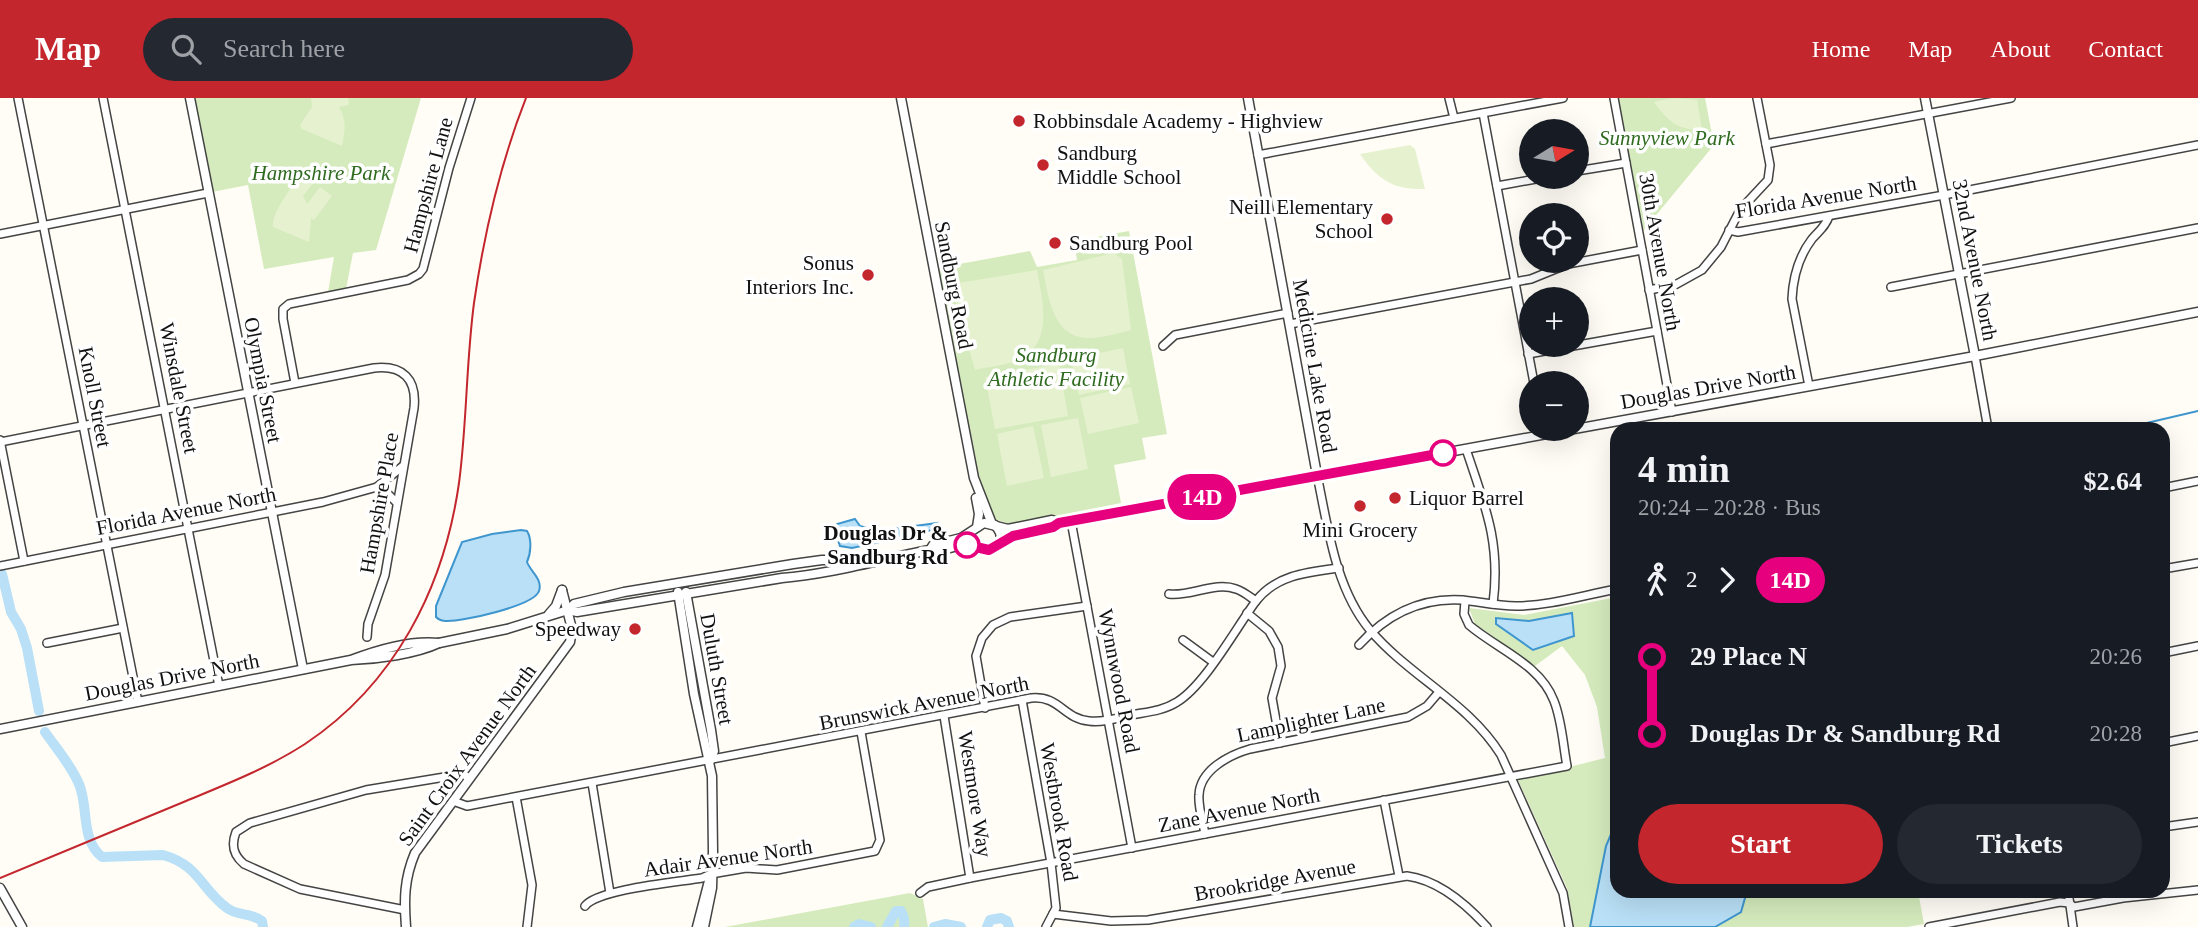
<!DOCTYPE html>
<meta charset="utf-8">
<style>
:root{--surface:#171b24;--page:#242831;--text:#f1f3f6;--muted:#9ea1a6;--accent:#c4262e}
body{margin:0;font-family:Georgia,serif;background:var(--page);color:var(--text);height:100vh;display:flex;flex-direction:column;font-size:26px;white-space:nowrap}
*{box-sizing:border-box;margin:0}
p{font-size:23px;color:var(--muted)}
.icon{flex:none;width:38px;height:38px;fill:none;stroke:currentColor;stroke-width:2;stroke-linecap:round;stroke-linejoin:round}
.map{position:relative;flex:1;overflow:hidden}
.details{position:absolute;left:1610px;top:324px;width:560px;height:476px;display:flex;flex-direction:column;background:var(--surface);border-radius:21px;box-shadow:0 7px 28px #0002}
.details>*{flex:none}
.badge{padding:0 14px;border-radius:23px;font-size:24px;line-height:46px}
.needle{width:46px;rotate:79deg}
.fabs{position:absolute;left:1519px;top:21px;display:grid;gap:14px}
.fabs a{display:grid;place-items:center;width:70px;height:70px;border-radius:50%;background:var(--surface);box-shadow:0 7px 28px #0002;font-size:35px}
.map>.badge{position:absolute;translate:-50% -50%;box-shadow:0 0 0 4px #fff}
.legs{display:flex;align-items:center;gap:10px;height:77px;padding:0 28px;font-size:23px}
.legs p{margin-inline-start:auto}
.head{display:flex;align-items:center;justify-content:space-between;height:119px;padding:0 28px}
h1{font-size:38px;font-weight:700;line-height:52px}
.primary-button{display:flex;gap:14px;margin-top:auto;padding:14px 28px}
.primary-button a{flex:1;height:80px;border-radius:42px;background:var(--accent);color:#fff;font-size:28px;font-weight:700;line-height:80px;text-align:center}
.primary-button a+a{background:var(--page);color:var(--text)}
ul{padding:0 28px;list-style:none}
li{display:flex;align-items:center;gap:24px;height:77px;font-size:26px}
li i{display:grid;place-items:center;width:10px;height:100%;margin:0 9px;background:currentColor}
li i::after{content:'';width:18px;height:18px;margin:-9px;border:5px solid;border-radius:50%;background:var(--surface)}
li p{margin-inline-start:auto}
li:first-child i{background:linear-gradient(#0000 50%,currentColor 0)}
li:last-child i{background:linear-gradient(currentColor 50%,#0000 0)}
header{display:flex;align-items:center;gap:42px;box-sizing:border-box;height:98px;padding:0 35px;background:var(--accent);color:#fff}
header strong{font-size:33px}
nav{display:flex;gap:38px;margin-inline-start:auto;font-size:24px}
.search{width:490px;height:63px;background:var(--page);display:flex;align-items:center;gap:18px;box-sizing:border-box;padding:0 24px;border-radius:38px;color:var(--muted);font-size:26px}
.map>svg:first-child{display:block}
</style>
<header>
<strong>Map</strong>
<div class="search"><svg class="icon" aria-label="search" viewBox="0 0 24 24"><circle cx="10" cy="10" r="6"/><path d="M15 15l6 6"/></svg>Search here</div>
<nav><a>Home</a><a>Map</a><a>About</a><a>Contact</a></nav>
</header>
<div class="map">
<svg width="2198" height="829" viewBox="0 0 2198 829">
<rect width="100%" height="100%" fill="#fffdf5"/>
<g fill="#d5ebbd">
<polygon points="194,0 421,0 376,152 353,155 346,191 328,194 334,159 264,171 248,87 212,94"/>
<polygon points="1617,0 1705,0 1714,47 1643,133"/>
<polygon points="1129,133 1167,336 1142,340 1146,361 1114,367 1121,405 1012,427 994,421 981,391 938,170 1030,153 1037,169 1077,162 1074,143"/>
<polygon points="1617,499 1617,793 1918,793 1924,826 1907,829 1574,829 1567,790 1518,682 1605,660 1597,609 1585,577 1562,548 1535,568 1475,526 1469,510 1524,517"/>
<polygon points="910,795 923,801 928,829 725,829"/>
</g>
<g fill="#e6f2cf">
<path d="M 311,0 L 348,0 L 349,7 L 339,9 C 347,21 345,34 342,48 L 302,31 L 300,27 L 312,9 Z"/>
<path d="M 1672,0 L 1697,2 L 1702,32 C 1677,32 1668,23 1654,4 Z"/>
<path d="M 1410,47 L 1415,51 L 1425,91 C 1393,92 1378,82 1360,56 Z"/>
<path d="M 302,75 L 314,84 L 303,98 L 307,106 L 320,89 L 332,98 L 314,122 L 311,120 L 309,144 L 273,129 C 271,115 293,87 302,75 Z"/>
<path d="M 1114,155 L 1122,161 L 1131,232 C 1119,235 1105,239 1093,240 C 1053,242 1049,202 1043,172 Z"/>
<path d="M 1037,172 C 1043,205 1055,249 1013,264 C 1001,268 987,269 975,272 L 953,194 L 958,185 Z"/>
<polygon points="1123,250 1130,286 1079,297 1071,261"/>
<polygon points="1059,266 1068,318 995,331 985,279"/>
<polygon points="1131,289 1139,325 1088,336 1080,300"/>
<polygon points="1078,320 1088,371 1051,379 1041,327"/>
<polygon points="1033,328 1044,380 1007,388 997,336"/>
</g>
<g fill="#b9e0f7" stroke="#3f96cf" stroke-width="2">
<polygon points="855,421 860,428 877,433 937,425 934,431 926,434 852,450 840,448 835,433 837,426"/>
<path d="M 521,432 L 527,433 C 532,441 531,455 527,464 C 530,473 543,481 539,493 C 534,508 461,524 446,523 C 441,523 439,522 436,519 L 436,508 L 462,444 L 492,436 Z"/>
<polygon points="1572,515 1574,538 1533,552 1496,526 1496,520 1529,523"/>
<polygon points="1617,722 1617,793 1747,793 1741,814 1715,829 1590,829 1606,748"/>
</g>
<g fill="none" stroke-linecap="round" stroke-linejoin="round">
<polyline stroke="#3f96cf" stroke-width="2" points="2121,331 2198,313"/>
<g stroke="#b9e0f7" stroke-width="10">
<polyline points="2,476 11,514 21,531 27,550 39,613"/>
<path d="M 45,634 C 56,650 71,667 79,686 C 89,709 80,741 102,759 L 163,757 C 199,767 201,791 227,810 C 239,819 248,813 262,823 L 263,829"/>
<polyline points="854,829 859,826 871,829"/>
<path d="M 887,829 L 896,813 L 901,813 C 904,819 905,822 904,829"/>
<polyline points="934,829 945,826 961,829"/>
<polyline points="987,829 990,822 1001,820 1007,823 1009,829"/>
</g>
<g stroke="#444" stroke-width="10">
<g id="minor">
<polyline points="18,0 138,604"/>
<polyline points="103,0 219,588"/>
<polyline points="1449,0 1454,20"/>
<polyline points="1614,0 1672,314"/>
<polyline points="1483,15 1534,285"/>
<polyline points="1766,46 2011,0"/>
<polyline points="1258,57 1563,0"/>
<polyline points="1577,73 1626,65"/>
<polyline points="1497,88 1547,79"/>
<polyline points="1729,132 1738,134 1944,97 2198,47"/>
<polyline points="0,136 208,95"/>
<polyline points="1891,189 2198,130"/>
<polyline points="1649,192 1675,187 1702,172 1721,149 1740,112 1768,82 1770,67 1757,0"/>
<polyline points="1290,226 1531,181 1568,166 1642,152"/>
<polyline points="1163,248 1175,237 1288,215"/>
<polyline points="1528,256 1657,233"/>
<polyline points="1975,258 1988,331"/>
<polyline points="295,285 283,221 283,211 289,206 408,182 419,176 423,171 449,70 471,0"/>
<path d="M 1809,288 L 1792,201 C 1793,179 1799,158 1812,141 C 1819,133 1826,128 1829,118"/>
<polyline points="0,342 24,463"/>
<path d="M 0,344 L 374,270 C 403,267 417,281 414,310 L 385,477 L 368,526 L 367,539"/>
<path d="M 1466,351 C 1485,408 1501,444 1493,506"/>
<path d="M 1317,377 C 1328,429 1335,490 1370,532 C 1409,578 1469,605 1501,657 L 1563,795 L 1569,829"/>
<polyline points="377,389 385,393 397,405"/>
<polyline points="2163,390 2198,383"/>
<polyline points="1071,423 1132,750"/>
<polyline points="0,468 323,404 377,389 403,368"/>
<polyline points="2163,471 2198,465"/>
<path d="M 1169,496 C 1190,499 1215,483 1236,491 C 1243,493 1250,499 1256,503"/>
<polyline points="1247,515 1269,533 1278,549 1281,568 1272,600 1280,645"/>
<polyline points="1183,542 1213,564"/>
<polyline points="47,545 123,530"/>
<path d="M 1359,547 C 1387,516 1420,499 1463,502 C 1480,504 1498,508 1516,508 C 1549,508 1584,497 1617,491"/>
<polyline points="2163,555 2198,548"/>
<polyline points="1022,602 1051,765 1056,810 1046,829"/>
<polyline points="985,610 976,558 982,540 993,527 1010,519 1087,508"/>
<polyline points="944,618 970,780"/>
<polyline points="2163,645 2198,638"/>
<polyline points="592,685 610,795"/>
<polyline points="516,699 532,787 527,829"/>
<polyline points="1384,702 1399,778"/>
<path d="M 453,703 L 467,708 L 1031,600 C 1059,597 1064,621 1089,623 C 1102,625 1118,620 1131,617 C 1146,614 1163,613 1177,604 C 1205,587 1236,530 1256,503 C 1276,477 1308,474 1339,470"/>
<polyline points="2163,729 2198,724"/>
<path d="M 1205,736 C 1203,724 1198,709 1199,697 C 1200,672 1229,657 1250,651 L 1408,619 L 1427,608 L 1439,594"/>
<polyline points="2068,793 2073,829"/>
<path d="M 920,795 L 928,789 L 970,780 L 1567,668 C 1563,647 1562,623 1554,603 C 1540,566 1497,551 1469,527 L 1464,516 L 1465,503"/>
<path d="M 585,808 C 598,791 679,784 702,780 L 711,776 L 746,770 L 777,772 L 875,753 L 880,742 L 861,634"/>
<path d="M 405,812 L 300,791 L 244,766 C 233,757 231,747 236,734 L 250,725 L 366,692 L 463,676 L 469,680"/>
<path d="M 1053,816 L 1111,823 L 1148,822 L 1407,778 C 1438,782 1467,807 1487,829"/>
<polyline points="1929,829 2060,804 2069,805 2074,809 2123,800 2198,792"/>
</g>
</g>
<g stroke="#444" stroke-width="11">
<g id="tertiary">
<polyline points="190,0 303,571"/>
<polyline points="901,0 974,380 992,426"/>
<polyline points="1248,0 1317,377"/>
<polyline points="1925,0 1975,258"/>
<polyline points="976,400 979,416 977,429"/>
<polyline points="998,447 1013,438 1053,429 1059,425 1975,258 2198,214"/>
<polyline points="930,452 933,447 961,440 984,425 1008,431 1052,422 1059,425"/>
<polyline points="678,494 694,596 712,678 713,754 712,790 704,829"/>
<polyline points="686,494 711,632 714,653 710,663"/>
<path d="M 568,512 L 577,514 L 782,480 C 832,476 881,461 930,452 L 935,454 C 944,452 954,448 963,447 C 975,446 994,461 1000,443 C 1002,436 999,432 995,427"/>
<polyline points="549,516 556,508 562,492"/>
<polyline points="439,545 507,531 568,512 574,506 624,494 793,466 822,462 866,462"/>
<path d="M 0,631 L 351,562 C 377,552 411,542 439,545 C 416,556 377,561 351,562"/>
<polyline points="0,790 22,829"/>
<path d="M 406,829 C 404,802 404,781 415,755 L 570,544 L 572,531 L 562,492"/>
<polyline points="697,829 710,779"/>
</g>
</g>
<use href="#minor" stroke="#fff" stroke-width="7"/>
<use href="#tertiary" stroke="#fff" stroke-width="8"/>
<path stroke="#c4262e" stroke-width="2" d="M 0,780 C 62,754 124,729 186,703 C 227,686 268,670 305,646 C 395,586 444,490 459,385 C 467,325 466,265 474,205 C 484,136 500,66 526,0"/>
</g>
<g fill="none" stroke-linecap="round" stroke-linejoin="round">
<g stroke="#fff" stroke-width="16">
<polyline id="line-1" points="967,447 989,452 1013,438 1053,429 1059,425 1443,355"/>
</g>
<use href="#line-1" stroke="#e6007e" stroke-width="10"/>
</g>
<g fill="#c4262e" stroke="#fff" stroke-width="2.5">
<circle cx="1019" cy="23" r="7"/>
<circle cx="1043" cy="67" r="7"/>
<circle cx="1387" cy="121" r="7"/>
<circle cx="1055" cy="145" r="7"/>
<circle cx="868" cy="177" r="7"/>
<circle cx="1395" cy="400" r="7"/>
<circle cx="1360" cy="408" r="7"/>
<circle cx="635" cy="531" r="7"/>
</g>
<g fill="#fff" stroke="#e6007e" stroke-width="3.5">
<circle cx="1443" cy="355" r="12"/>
<circle cx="967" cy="447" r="12"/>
</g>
<g text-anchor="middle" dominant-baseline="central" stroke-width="7" stroke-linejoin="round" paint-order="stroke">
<g font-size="21" fill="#111" stroke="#fff" text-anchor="start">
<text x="1033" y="23">Robbinsdale Academy - Highview</text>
<text x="1057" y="55">Sandburg<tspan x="1057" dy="24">Middle School</tspan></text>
<text x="1373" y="109" text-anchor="end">Neill Elementary<tspan x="1373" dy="24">School</tspan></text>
<text x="1069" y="145">Sandburg Pool</text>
<text x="854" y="165" text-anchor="end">Sonus<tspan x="854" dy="24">Interiors Inc.</tspan></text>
<text x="1409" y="400">Liquor Barrel</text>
<text x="1360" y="432" text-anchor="middle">Mini Grocery</text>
<text x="621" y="531" text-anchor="end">Speedway</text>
</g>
<g font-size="21" font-style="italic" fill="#2f6b1f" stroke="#fff">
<text x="1667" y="40">Sunnyview Park</text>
<text x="321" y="75">Hampshire Park</text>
<text x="1056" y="257">Sandburg<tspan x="1056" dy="24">Athletic Facility</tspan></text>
</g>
<g font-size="21" fill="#111" stroke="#fff">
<text transform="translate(428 87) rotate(-75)">Hampshire Lane</text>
<text transform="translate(1826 99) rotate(-9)">Florida Avenue North</text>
<text transform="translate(1660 154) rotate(80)">30th Avenue North</text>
<text transform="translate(1975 162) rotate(79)">32nd Avenue North</text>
<text transform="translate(954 187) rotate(79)">Sandburg Road</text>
<text transform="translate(1315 268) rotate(80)">Medicine Lake Road</text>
<text transform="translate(263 282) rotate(79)">Olympia Street</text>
<text transform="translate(1708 289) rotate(-10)">Douglas Drive North</text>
<text transform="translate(179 290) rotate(79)">Winsdale Street</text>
<text transform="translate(95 299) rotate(79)">Knoll Street</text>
<text transform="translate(379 405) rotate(-80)">Hampshire Place</text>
<text transform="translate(186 413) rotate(-11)">Florida Avenue North</text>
<text transform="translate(717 571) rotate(80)">Duluth Street</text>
<text transform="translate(172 579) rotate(-11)">Douglas Drive North</text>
<text transform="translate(1119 583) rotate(79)">Wynnwood Road</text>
<text transform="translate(924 605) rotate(-11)">Brunswick Avenue North</text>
<text transform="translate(1311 622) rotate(-12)">Lamplighter Lane</text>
<text transform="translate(467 657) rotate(-54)">Saint Croix Avenue North</text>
<text transform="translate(975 696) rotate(81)">Westmore Way</text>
<text transform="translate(1239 712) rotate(-11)">Zane Avenue North</text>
<text transform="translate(1059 714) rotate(80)">Westbrook Road</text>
<text transform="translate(728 760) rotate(-8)">Adair Avenue North</text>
<text transform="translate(1275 782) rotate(-10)">Brookridge Avenue</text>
</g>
<g font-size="21" font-weight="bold" fill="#111" stroke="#fff" text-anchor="end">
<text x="948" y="435">Douglas Dr &amp;<tspan x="948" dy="24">Sandburg Rd</tspan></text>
</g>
</g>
</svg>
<div class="fabs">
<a><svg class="needle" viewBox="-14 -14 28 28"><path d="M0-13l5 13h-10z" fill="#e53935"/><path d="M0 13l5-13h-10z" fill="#9ea1a6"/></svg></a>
<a><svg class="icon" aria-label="locate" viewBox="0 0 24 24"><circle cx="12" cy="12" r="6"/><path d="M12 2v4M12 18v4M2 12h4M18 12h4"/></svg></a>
<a>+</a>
<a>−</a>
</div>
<b class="badge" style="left:1202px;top:399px;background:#e6007e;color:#fff">14D</b>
<section class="details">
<div class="head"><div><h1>4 min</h1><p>20:24 – 20:28 · Bus</p></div><b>$2.64</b></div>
<div class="legs"><svg class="icon" aria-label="walk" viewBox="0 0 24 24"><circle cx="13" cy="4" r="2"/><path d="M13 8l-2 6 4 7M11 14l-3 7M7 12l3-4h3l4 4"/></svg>2<svg class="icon" aria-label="forward" viewBox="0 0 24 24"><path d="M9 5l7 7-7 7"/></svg><b class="badge" style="background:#e6007e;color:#fff">14D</b></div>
<ul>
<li><i style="color:#e6007e"></i><b>29 Place N</b><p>20:26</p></li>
<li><i style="color:#e6007e"></i><b>Douglas Dr &amp; Sandburg Rd</b><p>20:28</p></li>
</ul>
<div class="primary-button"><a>Start</a><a>Tickets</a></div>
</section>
</div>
